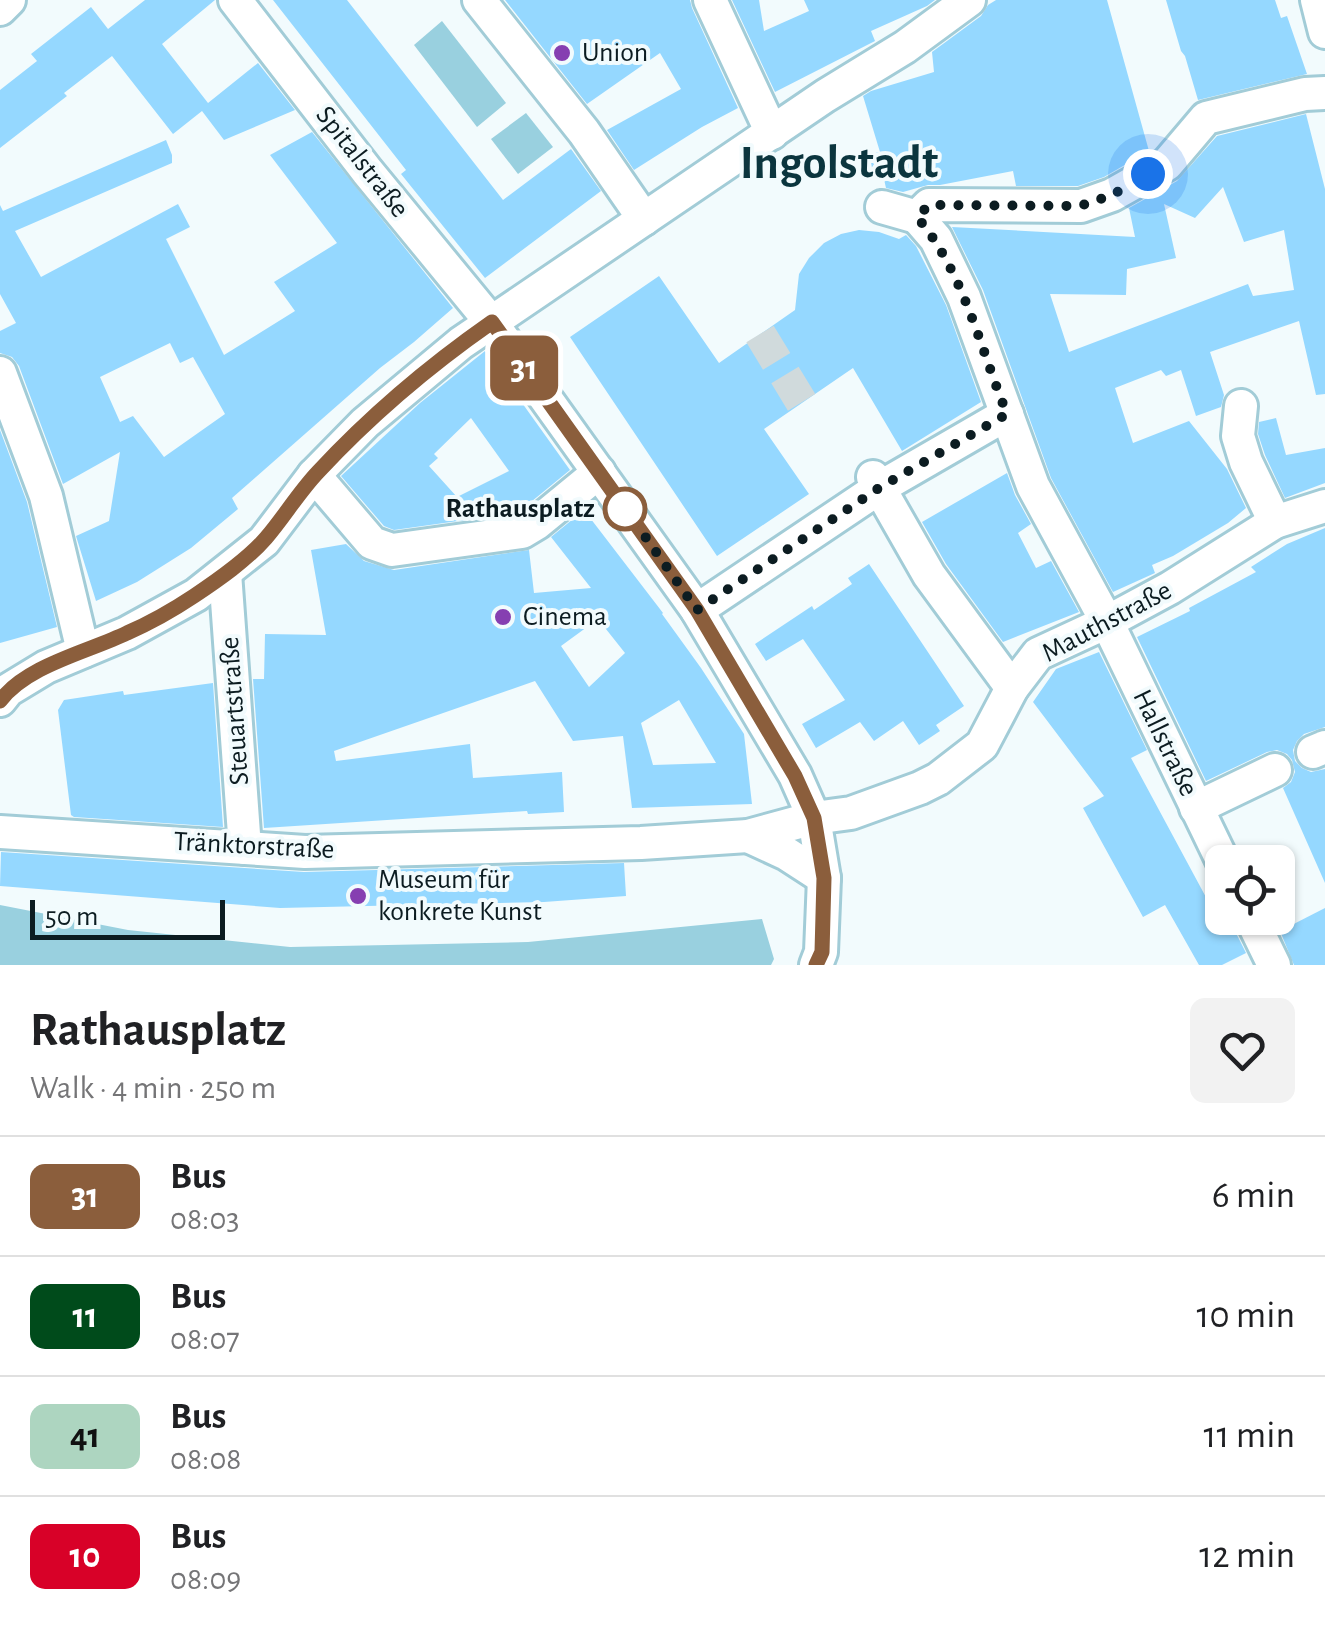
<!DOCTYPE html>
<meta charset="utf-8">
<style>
:root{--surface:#fff;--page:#f2f2f2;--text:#202124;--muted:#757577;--line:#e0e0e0}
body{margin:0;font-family:"Alegreya Sans",sans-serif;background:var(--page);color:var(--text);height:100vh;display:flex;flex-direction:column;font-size:38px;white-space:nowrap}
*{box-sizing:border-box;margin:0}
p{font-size:32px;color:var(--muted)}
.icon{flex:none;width:55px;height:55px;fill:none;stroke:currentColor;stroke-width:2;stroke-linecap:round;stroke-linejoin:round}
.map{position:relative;height:965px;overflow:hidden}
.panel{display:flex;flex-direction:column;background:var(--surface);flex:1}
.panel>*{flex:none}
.badge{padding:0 20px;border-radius:15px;font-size:35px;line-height:65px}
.fabs{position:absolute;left:1205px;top:845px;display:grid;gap:20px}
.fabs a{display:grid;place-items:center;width:90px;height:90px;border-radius:15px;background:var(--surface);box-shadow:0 2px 8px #0004;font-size:50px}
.scale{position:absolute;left:30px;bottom:25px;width:195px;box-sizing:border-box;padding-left:10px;border:5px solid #0c1c21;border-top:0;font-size:28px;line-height:35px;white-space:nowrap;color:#0c1c21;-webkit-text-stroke:8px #f2fbfd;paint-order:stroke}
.you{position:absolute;width:50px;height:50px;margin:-25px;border:8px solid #fff;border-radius:50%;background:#1a73e8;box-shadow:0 0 0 15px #1a73e833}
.map>.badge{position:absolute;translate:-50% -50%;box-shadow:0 0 0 5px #fff}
.round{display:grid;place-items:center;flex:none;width:105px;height:105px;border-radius:15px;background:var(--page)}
.head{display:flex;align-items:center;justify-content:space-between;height:170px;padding:0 30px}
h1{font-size:48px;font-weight:700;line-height:75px}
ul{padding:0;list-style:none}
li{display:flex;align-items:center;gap:30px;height:120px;padding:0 30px;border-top:2px solid var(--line)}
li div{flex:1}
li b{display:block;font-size:38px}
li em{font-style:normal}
li .badge{min-width:110px;font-weight:700;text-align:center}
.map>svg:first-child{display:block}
</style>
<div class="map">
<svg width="1325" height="965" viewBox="0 0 1325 965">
<rect width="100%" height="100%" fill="#f2fbfd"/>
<g fill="#99d0df">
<polygon points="442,21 506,103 477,127 414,45"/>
<polygon points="526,113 553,147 518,174 491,139"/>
<polygon points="0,905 128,930 290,947 528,942 762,919 774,959 771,965 0,965"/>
</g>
<g fill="#95d8ff" fill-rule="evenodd">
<polygon points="145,0 215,0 162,44 208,103 258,63 295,110 224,140 202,111 173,134 112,56 64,93 67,96 0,148 0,90 37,61 31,54 91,7 108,29"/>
<polygon points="273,0 347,0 503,200 571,149 601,191 485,278 401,174 406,170"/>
<polygon points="505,0 690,0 692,8 738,108 702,127 634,170 607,130 681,89 660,53 587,104"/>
<polygon points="732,0 759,0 764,31 809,11 804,0 935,0 927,6 871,31 875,41 775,92"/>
<polygon points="996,0 1107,0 1149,151 1104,177 1078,186 1016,186 1013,171 940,185 928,185 903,192 886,188 883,175 874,177 869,154 880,152 863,96 871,91 934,72 932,52 981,16 988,5"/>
<polygon points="1166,0 1275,0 1281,18 1287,16 1307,74 1198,100 1185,56 1181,51"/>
<path d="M 1306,114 L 1325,189 L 1325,394 L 1316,395 L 1299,321 L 1210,352 L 1224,395 L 1221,407 L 1196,416 L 1181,370 L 1166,376 L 1161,370 L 1115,388 L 1133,443 L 1189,421 L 1227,469 L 1246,508 L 1228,523 L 1173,556 L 1152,565 L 1155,573 L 1113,592 L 1051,478 L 983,290 L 952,227 L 1135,237 L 1129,208 L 1177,181 L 1217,136 ZM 1223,187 L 1244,242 L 1284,230 L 1294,290 L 1253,296 L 1248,284 L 1069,352 L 1050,294 L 1126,295 L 1127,269 L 1176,258 L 1164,204 L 1195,218 Z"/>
<path d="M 312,132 L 453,308 L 414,342 L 380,368 L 232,498 L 238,509 L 191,548 L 137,582 L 96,601 L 76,536 L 109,521 L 120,452 L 63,484 L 19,366 L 12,357 L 0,353 L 0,331 L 16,323 L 0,294 L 0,205 L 3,211 L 166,140 L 172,155 L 172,163 L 15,231 L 41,277 L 178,204 L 190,227 L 166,239 L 224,355 L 295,311 L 274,282 L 337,243 L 270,155 ZM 170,343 L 180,363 L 193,357 L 225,414 L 164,457 L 133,416 L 120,422 L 100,377 Z"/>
<polygon points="859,230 879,232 899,239 906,235 916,246 946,305 981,402 902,451 853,368 764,429 809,494 717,556 570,337 659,276 719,363 795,310 799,274 809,258 824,243 841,234"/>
<path d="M 485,351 L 570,470 L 526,506 L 523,502 L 524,508 L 515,513 L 394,530 L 384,526 L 341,476 L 420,403 ZM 471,418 L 509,471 L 457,497 L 429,466 L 438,458 L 434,454 Z"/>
<polygon points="1276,418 1286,455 1325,448 1325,483 1285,498 1265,455 1258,434 1259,422"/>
<polygon points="0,430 27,502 57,627 0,643"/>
<polygon points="1007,473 1015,495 1031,524 1018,533 1036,568 1051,561 1079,612 1003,642 946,564 922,522"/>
<path d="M 584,510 L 663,613 L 662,614 L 701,668 L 744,734 L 752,804 L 632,808 L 623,736 L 573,741 L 535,681 L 334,751 L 336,761 L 470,744 L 473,778 L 562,772 L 564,812 L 528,814 L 527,811 L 264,828 L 253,679 L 264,679 L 265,634 L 326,635 L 311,550 L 346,544 L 364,561 L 394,570 L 529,550 L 534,593 L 591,588 L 551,537 ZM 598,619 L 625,653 L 589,687 L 561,646 ZM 679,700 L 716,763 L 653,765 L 641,723 Z"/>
<polygon points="1325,528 1325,727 1304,734 1297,741 1293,750 1295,761 1302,768 1311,772 1325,769 1325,883 1283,788 1291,782 1295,772 1292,760 1287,754 1277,750 1267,752 1206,781 1137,637 1190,611 1189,608 1256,572 1251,567 1287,544"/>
<polygon points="869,564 964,706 936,725 940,731 919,745 903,721 874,741 860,722 816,748 802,724 845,700 803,639 766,661 755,644 812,606 814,610 852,584 848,578"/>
<polygon points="1099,652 1147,750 1131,758 1208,901 1222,894 1222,918 1231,918 1233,927 1246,953 1222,965 1199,965 1165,905 1143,917 1083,808 1104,796 1033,702 1056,669"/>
<polygon points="213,683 223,827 74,817 71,815 58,710 64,700 123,691 124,695"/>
<polygon points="1,852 304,872 624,863 626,896 544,902 280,908 0,886"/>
<polygon points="1325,908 1325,965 1294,965 1280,931"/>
</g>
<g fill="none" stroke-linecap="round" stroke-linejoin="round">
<polyline stroke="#d0dadc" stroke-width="32" stroke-dasharray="32 16" stroke-linecap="butt" points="760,334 802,403"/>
<g stroke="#a2ccd7" stroke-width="38">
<g id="minor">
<polyline points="235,0 367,171 491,322 697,610 795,775 814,818 824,878 821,952 816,965"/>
<polyline points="479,0 584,132 644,219"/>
<polyline points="710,0 772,133"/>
<polyline points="1317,0 1325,32"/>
<polyline points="0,9 9,0"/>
<polyline points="882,207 917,217"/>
<polyline points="917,217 936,239 964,297 1033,486 1107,622 1223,862"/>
<polyline points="917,217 929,205 1081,206 1112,195 1167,164 1206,118 1305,94 1325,93"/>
<polyline points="0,373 46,496 83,651"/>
<polyline points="1241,406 1238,436 1246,462 1275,522"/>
<polyline points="314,475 372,543 392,550 522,532 537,523 599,472"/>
<polyline points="873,477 929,575 1012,688"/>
<polyline points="225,573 245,848"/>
<polyline points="697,610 879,488 1007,414"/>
<polyline points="0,700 8,690 46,667 127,633 196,595 264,541 314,475 365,423 461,343 825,96 905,47 969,0"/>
<polyline points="1313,752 1325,747"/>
<polyline points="1196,808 1275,770"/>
<polyline points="0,832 305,852 641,843 748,836 814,818 851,813 920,788 938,779 982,745 1012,688 1038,654 1107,622 1170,588 1275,522 1325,506"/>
<polyline points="748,836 787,854 824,878"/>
<polyline points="1251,918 1274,965"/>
</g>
</g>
<use href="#minor" stroke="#fff" stroke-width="32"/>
</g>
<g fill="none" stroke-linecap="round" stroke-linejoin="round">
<g stroke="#fff" stroke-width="22">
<path id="line" d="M 0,701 C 27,665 88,652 127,633 C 150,623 173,610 194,596 C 218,580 247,560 266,538 C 284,517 299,492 318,472 C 370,416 429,366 492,322 L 697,610 L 795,776 L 814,818 L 824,878 L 822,952 L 816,965"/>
</g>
<use href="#line" stroke="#8b5e3c" stroke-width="15"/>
<path stroke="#0c1c21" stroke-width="10" stroke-dasharray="0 18" d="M 625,509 L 620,501 L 697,610 L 879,488 L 1007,414 C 980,348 964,272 917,217 L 929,205 L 1080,206 L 1112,195 L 1148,174"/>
</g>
<g fill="#863fb1" stroke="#f2fbfd" stroke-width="4">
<circle cx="562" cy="53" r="10"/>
<circle cx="503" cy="617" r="10"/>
<circle cx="358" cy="896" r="10"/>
</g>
<circle fill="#fff" stroke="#8b5e3c" stroke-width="5" cx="625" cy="509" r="20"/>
<g text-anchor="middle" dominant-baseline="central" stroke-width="8" stroke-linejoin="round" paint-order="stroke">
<g font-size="28" fill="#0c1c21" stroke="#f2fbfd" text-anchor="start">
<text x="582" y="53">Union</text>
<text x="523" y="617">Cinema</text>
<text x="378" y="880">Museum für<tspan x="378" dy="32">konkrete Kunst</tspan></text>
</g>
<g font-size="28" fill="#0c1c21" stroke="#f2fbfd">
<text transform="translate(362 162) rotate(52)">Spitalstraße</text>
<text transform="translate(1107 622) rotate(-28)">Mauthstraße</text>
<text transform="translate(235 711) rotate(-94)">Steuartstraße</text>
<text transform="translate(1165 743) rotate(64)">Hallstraße</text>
<text transform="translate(254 846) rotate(3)">Tränktorstraße</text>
</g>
<g font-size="28" font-weight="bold" fill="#0c1c21" stroke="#f2fbfd" text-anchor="end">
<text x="595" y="509">Rathausplatz</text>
</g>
<g font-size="48" font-weight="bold" fill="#0b353e" stroke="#f2fbfd">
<text x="839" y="164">Ingolstadt</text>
</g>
</g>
</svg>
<div class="fabs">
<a><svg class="icon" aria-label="locate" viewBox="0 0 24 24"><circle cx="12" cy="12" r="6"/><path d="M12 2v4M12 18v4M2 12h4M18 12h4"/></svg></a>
</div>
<div class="scale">50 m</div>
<div class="you" style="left:1148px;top:174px"></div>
<b class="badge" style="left:524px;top:368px;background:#8b5e3c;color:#fff">31</b>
</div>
<section class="panel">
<div class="head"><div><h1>Rathausplatz</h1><p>Walk · 4 min · 250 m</p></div><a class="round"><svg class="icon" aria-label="heart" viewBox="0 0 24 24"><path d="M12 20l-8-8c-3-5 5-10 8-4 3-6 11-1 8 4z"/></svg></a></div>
<ul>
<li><span class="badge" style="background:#8b5e3c;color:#fff">31</span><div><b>Bus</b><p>08:03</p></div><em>6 min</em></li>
<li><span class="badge" style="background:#004b1b;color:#fff">11</span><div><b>Bus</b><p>08:07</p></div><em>10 min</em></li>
<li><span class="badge" style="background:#add5c0;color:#111">41</span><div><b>Bus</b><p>08:08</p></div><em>11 min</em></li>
<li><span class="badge" style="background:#d80128;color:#fff">10</span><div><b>Bus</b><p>08:09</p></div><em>12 min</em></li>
</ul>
</section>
